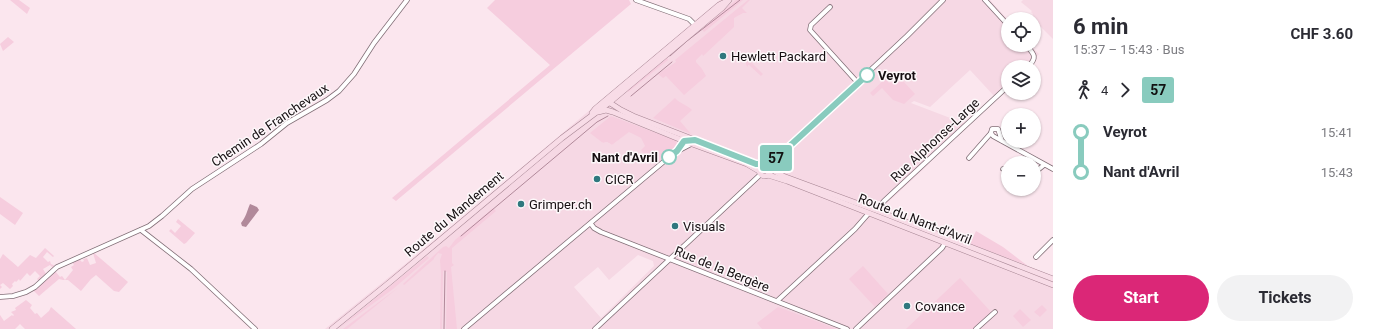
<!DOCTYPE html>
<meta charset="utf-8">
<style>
:root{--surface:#fff;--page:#f2f2f3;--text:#2b2b33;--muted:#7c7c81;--accent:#db2777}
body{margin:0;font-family:Roboto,sans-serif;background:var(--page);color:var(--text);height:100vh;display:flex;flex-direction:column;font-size:15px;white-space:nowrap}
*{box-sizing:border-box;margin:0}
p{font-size:13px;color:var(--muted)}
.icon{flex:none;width:22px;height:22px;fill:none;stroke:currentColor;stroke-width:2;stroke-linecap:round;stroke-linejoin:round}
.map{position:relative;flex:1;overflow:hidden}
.details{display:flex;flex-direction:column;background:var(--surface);width:320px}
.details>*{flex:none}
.badge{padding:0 8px;border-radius:3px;font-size:14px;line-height:26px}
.buttons{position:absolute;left:1001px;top:12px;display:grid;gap:8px}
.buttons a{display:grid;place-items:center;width:40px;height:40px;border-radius:50%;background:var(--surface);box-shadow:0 1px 3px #0004;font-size:20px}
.map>.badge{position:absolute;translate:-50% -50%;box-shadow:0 0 0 2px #fff}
.legs{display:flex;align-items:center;gap:6px;height:44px;padding:0 20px;font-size:13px}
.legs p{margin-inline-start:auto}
.summary{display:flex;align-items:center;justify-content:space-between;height:68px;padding:0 20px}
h1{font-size:22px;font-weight:700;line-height:30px}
.primary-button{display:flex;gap:8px;margin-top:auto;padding:8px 20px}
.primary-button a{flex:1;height:46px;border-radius:24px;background:var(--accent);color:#fff;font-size:16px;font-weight:700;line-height:46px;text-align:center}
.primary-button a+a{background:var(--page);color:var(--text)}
ul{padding:0 20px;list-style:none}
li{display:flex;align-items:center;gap:14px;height:40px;font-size:15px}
li i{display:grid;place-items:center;width:6px;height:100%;margin:0 5px;background:currentColor}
li i::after{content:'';width:10px;height:10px;margin:-5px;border:3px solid;border-radius:50%;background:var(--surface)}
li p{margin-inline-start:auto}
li:first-child i{background:linear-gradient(#0000 50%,currentColor 0)}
li:last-child i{background:linear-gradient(currentColor 50%,#0000 0)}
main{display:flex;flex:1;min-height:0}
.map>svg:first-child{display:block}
</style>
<main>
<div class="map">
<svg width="1053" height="329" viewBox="0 0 1053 329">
<rect width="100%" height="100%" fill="#fbe6ee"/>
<g fill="#f6d8e4" fill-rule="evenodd">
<path d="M 720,0 L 990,0 L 1008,20 L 1008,45 L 1030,45 L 1039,54 L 1026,67 L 1008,67 L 1008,84 L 995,97 L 970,70 L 930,107 L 914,101 L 911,103 L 966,124 L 927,161 L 930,163 L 886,204 L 885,209 L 888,212 L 1053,276 L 1053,329 L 325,329 L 467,214 ZM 611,116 L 627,133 L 612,145 L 607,142 L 602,143 ZM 638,255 L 653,261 L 654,266 L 601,318 L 574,287 L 598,267 L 609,280 Z"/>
<polygon points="1023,0 1053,0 1053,39 1031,17 1033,14 1031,12 1032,11 1021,2"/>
</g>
<g fill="#f6cdde">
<polygon points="10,0 19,0 30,8 27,14"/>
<polygon points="495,0 629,0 631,4 396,201 392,198 550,65 487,8"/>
<polygon points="736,0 743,0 704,32 702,29 706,25"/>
<polygon points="748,0 750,0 742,8 747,13 743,13 734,18 734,27 703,56 702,54 696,60 696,62 702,69 706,76 684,95 666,76 663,78 658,74 676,62 675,60"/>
<polygon points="8,37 14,42 3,51 0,44"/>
<polygon points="667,57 668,60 628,92 627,91"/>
<polygon points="746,57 763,74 761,76 749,65 748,65 748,67 746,65"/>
<polygon points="885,79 889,83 903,81 915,94 904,104 893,100 882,88 873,96 870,93"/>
<path d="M 675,98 C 680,104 686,104 692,110 L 680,121 L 691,134 L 653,118 Z"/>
<polygon points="611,116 675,140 677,143 676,147 654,165 641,150 645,146 641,138 629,132 612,145 607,142 603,143 590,133"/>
<polygon points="0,197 23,213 15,225 0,214"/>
<polygon points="493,208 496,211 452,248 452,263 454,265 451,267 457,329 446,329 447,272 443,271 442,329 440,329 441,274 440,260 442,254 438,253 434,258 434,259 404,285 403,284 443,247 446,246 449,248 455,240"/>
<polygon points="178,219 195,233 186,243 184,244 169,231 171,229 175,233 181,226 176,222"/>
<polygon points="976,231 1003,247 1028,266 970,244"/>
<polygon points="45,248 54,256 53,257 47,252 43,257 48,262 50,261 51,264 55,266 52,267 50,265 43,269 46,274 39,281 37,279 40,276 35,271 30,276 27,273 20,281 19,279 16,282 15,281 12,284 13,286 10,289 3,283 0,285 2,287 0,289 0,259 3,254 18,267 30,255 36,258"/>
<polygon points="93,253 94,253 128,282 119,292 114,291 96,275 91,279 81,291 68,280 63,280 59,279 39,296 33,290 55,271 60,277 62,276 65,280 73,270 71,267 74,265 72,262 82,258 80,260 82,262 84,261 83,259 87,258 90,265 96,263"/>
<polygon points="427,256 429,258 393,289 338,329"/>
<polygon points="863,266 888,294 875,307 849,279"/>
<polygon points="960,278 991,312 974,329 906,329"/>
<polygon points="399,287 347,329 343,329"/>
<polygon points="26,300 32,305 30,308 35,314 37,313 41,318 49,311 51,307 76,329 25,329 20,324 15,329 0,329 0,315 4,321 12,315 13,316 14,315 11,312 16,310 15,308"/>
<polygon points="1042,305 1047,310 1040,317 1034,312"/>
<polygon points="778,307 781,308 837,329 762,329 757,323"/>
<polygon points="1020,309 1031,320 1023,327 1013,316"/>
</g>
<path fill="#b1899a" d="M 250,204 L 257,207 L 259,210 L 246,227 L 242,226 L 241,223 C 246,217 247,211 250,204 Z"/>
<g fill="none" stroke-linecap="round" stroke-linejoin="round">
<g stroke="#b1899a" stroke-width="1">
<polyline points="670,56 687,41 740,0"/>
<polyline points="631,96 672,62"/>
<polyline points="461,236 597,122 608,116"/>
<polyline points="444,329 445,271"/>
</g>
<g stroke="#826f77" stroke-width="5.5">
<g id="minor">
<polyline points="636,0 689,19 697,27"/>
<polyline points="985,0 1008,25"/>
<polyline points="830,7 811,25 810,30 858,83"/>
<path d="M 1026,45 C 1034,54 1038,57 1028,67"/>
<polyline points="1002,141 998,129 992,129 991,133 993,136 1053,169"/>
<polyline points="969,158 991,133"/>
<polyline points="769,165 907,36 943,0"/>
<polyline points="1003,169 1008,171"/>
<polyline points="1034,173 1044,165"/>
<polyline points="878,211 879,207 884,201 1008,86"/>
<polyline points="591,224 594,228 601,232 847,329"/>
<polyline points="141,230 191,269 255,329"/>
<polyline points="1036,257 1053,240"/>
<polyline points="0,297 13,296 26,292 35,287 57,267 149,226 162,216 192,189 261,144 287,123 327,100 339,91 354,74 374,43 407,0"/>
<polyline points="777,301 855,229 869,213"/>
<polyline points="464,329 674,153 691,144"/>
<polyline points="595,329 761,174"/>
<polyline points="856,329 942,248 945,243"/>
<polyline points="976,329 995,312"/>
</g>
</g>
<g stroke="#a58492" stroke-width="6">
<g id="major">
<polyline points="607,101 621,110 633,116 757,164 762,165"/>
<polyline points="598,112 606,110 613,112 684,141 747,164 759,171"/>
<polyline points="592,113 595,109 719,5 725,2"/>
<circle cx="765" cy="170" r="6"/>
<polyline points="771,169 783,176 878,211 1053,279"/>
<polyline points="768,175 787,181 1053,285"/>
<polyline points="332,329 390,282 562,138 610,102 722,8 729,0"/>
</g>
</g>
<use href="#minor" stroke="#fff" stroke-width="4"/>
<use href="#major" stroke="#f8dce7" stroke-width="5"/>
</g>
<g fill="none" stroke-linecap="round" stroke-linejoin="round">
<g stroke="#fff" stroke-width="9">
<polyline id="line-1" points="669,157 677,151 684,141 695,140 756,164 766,164 769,165 867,75"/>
</g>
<use href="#line-1" stroke="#89cbbe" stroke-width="6"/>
</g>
<g fill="#2f787e" stroke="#fdf8fa" stroke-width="1.5">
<circle cx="723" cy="56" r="4"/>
<circle cx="597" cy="179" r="4"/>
<circle cx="521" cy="204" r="4"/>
<circle cx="675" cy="226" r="4"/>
<circle cx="907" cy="306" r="4"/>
</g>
<g fill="#fff" stroke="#89cbbe" stroke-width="2">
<circle cx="867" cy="75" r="7"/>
<circle cx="669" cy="157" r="7"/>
</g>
<g text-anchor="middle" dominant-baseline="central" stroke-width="3" stroke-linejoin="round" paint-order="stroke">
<g font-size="13" fill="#150e11" stroke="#fdf8fa" text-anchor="start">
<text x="731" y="56">Hewlett Packard</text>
<text x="605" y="179">CICR</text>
<text x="529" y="204">Grimper.ch</text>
<text x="683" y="226">Visuals</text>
<text x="915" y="306">Covance</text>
</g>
<g font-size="13" font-weight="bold" fill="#150e11" stroke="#fdf8fa" text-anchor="start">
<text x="878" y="75">Veyrot</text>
<text x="658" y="157" text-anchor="end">Nant d'Avril</text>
</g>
<g font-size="13" fill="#150e11" stroke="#fdf8fa">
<text transform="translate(270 125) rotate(-34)">Chemin de Franchevaux</text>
<text transform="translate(935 140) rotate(-43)">Rue Alphonse-Large</text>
<text transform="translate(454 214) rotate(-40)">Route du Mandement</text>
<text transform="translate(915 219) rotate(21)">Route du Nant-d'Avril</text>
<text transform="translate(722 269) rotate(22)">Rue de la Bergère</text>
</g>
</g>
</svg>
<div class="buttons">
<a><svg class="icon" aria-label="locate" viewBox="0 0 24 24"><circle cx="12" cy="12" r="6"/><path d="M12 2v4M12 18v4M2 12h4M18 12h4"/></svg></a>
<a><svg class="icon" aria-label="layers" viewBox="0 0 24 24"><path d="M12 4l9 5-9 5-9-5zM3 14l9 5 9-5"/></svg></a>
<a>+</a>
<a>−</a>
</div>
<b class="badge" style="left:776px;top:158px;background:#89cbbe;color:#111">57</b>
</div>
<section class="details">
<div class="summary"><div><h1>6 min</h1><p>15:37 – 15:43 · Bus</p></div><b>CHF 3.60</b></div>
<div class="legs"><svg class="icon" aria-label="walk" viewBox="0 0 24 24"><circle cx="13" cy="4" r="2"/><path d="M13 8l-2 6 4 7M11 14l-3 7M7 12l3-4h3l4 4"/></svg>4<svg class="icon" aria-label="forward" viewBox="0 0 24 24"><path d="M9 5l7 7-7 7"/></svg><b class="badge" style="background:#89cbbe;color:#111">57</b></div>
<ul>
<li><i style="color:#89cbbe"></i><b>Veyrot</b><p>15:41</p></li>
<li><i style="color:#89cbbe"></i><b>Nant d'Avril</b><p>15:43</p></li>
</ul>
<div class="primary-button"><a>Start</a><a>Tickets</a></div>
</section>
</main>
